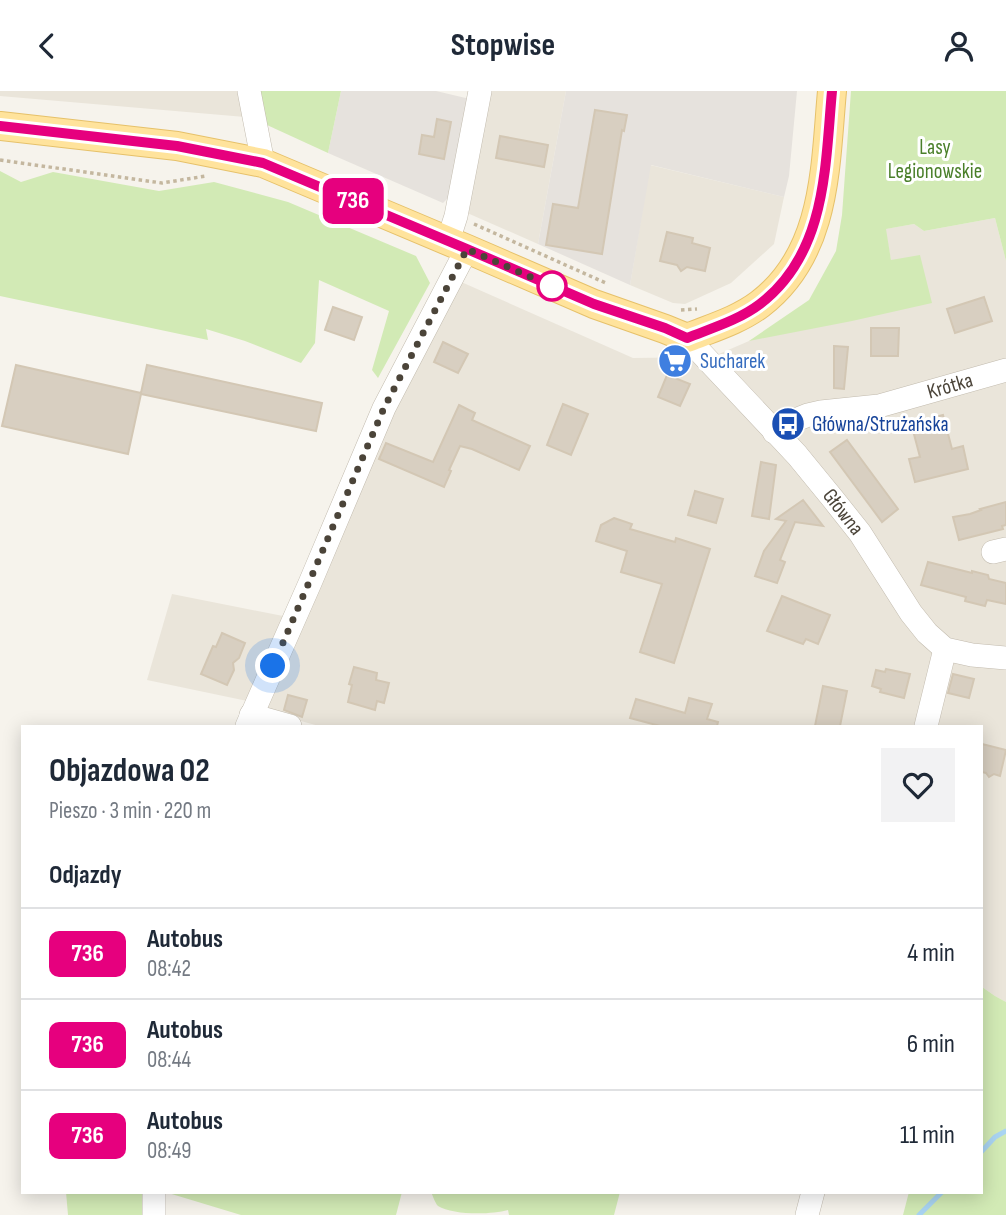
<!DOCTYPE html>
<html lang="pl">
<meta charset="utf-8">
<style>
:root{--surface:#fff;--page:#f2f2f3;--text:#1f2937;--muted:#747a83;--line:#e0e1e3}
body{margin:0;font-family:"Sofia Sans Condensed",sans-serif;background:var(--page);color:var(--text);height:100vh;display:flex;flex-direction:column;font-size:26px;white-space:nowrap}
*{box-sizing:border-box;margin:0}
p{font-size:23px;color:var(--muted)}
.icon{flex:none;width:38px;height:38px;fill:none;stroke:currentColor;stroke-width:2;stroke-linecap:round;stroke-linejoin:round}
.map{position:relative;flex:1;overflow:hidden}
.panel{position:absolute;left:21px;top:634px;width:962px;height:469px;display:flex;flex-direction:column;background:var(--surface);border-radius:0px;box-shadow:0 4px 18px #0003}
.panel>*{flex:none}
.badge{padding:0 14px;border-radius:10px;font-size:24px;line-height:46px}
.you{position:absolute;width:35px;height:35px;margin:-18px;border:5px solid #fff;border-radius:50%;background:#1a73e8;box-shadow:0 0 0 10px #1a73e833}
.map>.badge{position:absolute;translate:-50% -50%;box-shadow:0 0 0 4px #fff}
h2{padding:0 28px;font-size:26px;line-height:63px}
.round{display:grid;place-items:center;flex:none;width:74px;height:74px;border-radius:0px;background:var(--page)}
.head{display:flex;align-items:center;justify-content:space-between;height:119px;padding:0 28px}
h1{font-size:33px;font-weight:700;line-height:52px}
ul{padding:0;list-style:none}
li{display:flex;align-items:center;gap:21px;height:91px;padding:0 28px;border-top:2px solid var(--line)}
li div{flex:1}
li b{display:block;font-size:26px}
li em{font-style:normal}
li .badge{min-width:77px;font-weight:700;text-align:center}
header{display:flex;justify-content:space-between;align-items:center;height:91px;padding:0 28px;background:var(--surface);font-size:32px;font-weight:700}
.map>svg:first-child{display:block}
</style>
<header><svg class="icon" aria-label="back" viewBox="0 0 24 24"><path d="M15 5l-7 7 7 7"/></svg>Stopwise<svg class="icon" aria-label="person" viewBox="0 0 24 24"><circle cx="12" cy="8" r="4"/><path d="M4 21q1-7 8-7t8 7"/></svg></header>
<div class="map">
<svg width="1006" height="1124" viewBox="0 0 1006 1124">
<rect width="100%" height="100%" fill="#f6f3ec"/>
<g fill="#eae5da">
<polygon points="0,0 240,0 245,26 0,5"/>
<polygon points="488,0 566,0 538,153 465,121"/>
<polygon points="650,74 784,106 774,153 731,192 685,213 673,212 630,194"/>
<polygon points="995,127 1006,170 1006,911 995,905 982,896 982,635 319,635 261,619 374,340 459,190 633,267 712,266 749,250 891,169 885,138 914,133 924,140"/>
<polygon points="172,503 288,526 252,611 147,589"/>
</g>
<g fill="#e6e2dd">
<polygon points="341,0 436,0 470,8 452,103 443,112 328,62"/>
<polygon points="566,0 797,0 789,85 784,106 651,74 630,194 538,153"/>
</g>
<g fill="#d2eab5">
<polygon points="260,0 341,0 328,62 267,34"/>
<polygon points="851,0 1006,0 1006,170 995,127 924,140 914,133 886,138 891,169 920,164 932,212 852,230 749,250 809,209 836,160 842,124"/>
<polygon points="0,80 21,91 53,81 159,100 214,91 288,111 416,165 430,192 378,287 372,279 389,220 319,189 315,252 301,272 245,250 206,238 208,249 0,205"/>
<polygon points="982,896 995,905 1006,911 1006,1124 903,1124 909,1101 982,1101"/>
<polygon points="66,1101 149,1101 148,1124 68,1124"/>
<polygon points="165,1101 402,1101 396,1124 241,1124"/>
<path d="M 431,1101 L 620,1101 L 614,1124 L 509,1124 L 508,1119 C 490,1124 452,1124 438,1115 C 435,1112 433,1105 431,1101 Z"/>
</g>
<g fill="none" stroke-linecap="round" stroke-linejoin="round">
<g stroke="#a9d4f2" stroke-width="5">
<polyline points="982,1060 995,1046 1006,1040"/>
<polyline points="919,1124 942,1101"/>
</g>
</g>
<g fill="#d8cfc1" stroke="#d3c7b4" stroke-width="2">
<polygon points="595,19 627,24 624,40 622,39 602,163 546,154 553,113 578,117"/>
<polygon points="437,28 451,31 444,68 419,63 422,44 434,46"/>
<polygon points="500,45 548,54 544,76 496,67"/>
<polygon points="667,141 693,147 692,152 710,157 705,180 687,176 681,180 677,174 660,170"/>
<polygon points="984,206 992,230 955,242 947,218"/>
<polygon points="333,216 362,226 354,249 325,239"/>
<polygon points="871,237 899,237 898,265 871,265"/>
<polygon points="443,251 468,263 458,282 434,271"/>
<polygon points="834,255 848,256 844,298 834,297"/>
<polygon points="16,274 141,302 147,274 322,312 316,340 141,303 128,363 2,335"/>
<polygon points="667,284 690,293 680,315 658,306"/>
<polygon points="563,313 588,323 571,364 547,354"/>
<polygon points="459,314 475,322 472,329 530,355 519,379 472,358 460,355 449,379 451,380 444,396 379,368 386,352 433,371"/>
<polygon points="943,324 952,358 963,355 968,378 915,391 909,368 920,366 911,332"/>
<polygon points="847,349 898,418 882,431 830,361"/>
<polygon points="761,371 776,374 769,428 752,425"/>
<polygon points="695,400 723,408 716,432 688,424"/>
<polygon points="803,409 823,435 795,431 780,469 785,471 777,492 755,485 764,460 786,430 776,428"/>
<polygon points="1006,411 1006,434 1002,435 1003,438 959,449 953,426 970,423 981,419 980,418"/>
<polygon points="614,427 632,433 630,438 675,451 676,447 710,458 674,572 640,561 662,493 621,481 627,460 596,450 601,434"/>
<polygon points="928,471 972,482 972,480 988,484 989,488 1006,492 1006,513 987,509 985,515 965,510 966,506 921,494"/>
<polygon points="782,505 830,524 818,553 806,548 803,553 767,540"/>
<polygon points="222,542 245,552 239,567 233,572 234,579 227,594 201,583 213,555 216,556"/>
<polygon points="354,576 377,582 376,589 389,592 384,612 377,610 375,619 348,611 352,594 349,593"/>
<polygon points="886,578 910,583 904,607 880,601 881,598 872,595 876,579 885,581"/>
<polygon points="953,583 974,588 969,607 948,602"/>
<polygon points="823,595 847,600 840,635 815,635"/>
<polygon points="288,604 307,609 302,626 284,619"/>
<polygon points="689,607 712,613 707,628 718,631 717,635 660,635 630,627 636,608 685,622"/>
<polygon points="982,653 1006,659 1000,685 994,683 989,686 986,682 982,681"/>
</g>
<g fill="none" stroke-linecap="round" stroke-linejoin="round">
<g stroke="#c2bbae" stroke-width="24">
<g id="minor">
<polyline points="249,0 263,72"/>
<polyline points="448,150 456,125 480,0"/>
<polyline points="687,247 797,364 833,408 860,442 911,522 927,542 945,558 972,564 1006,567"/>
<polyline points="774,341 793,330 808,324 821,321 879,315 1006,279"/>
<polyline points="993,461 1006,458"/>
<polyline points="251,624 290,635"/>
<polyline points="247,635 310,492 384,317 467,158"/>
<polyline points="926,635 945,558"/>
<polyline points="154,1124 154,1101"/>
<polyline points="807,1124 813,1101"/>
</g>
</g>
<g stroke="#e6c16a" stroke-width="30">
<path id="major" d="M 0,35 L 177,55 L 263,72 L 467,158 L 594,213 L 665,238 L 687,247 C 712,237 739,229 760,213 C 827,162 825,75 832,0"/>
</g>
<g stroke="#c4b79f" stroke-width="3.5" stroke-dasharray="3.5 3.5" stroke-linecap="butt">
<polyline points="0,69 162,92 206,85"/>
<polyline points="474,133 608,193"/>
<polyline points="681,219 697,218"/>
</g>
<use href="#minor" stroke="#fff" stroke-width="23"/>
<use href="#major" stroke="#ffe39c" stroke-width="28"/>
</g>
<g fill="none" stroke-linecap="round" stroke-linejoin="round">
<g stroke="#fff" stroke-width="16">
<path id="line" d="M 0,35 L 177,55 L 263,72 L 467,158 L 594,213 L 665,237 L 687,247 C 712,237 739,229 760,213 C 827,162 825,75 832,0"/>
</g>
<use href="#line" stroke="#e6007e" stroke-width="10"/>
<polyline stroke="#4b4439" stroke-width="7" stroke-dasharray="0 12.6" points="273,575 384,317 467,158 558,198 552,195"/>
</g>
<defs>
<g id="supermarket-disc" transform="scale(1.75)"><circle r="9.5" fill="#3f7fe0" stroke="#fff"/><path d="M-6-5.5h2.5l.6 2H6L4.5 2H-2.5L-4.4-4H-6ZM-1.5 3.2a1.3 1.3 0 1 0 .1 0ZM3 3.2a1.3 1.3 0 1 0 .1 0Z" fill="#fff"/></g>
<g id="bus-disc" transform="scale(1.75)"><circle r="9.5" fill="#1a4fb4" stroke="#fff"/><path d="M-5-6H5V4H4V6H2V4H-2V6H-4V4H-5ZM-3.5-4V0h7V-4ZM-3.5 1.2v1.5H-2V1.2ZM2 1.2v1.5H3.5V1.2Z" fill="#fff"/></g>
</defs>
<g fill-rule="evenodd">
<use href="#supermarket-disc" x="675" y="270"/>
<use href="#bus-disc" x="788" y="333"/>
</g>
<circle fill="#fff" stroke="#e6007e" stroke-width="3.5" cx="552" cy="195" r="14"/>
<g text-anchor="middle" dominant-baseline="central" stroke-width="6" stroke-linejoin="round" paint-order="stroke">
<g font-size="21" fill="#4a7f2a" stroke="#fff">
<text x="935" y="56">Lasy<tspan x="935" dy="24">Legionowskie</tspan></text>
</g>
<g font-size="21" fill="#366cbe" stroke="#fff" text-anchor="start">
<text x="700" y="270">Sucharek</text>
</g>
<g font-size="21" fill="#4b4439" stroke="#fff">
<text transform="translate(950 295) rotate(-16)">Krótka</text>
<text transform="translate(843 421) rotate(52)">Główna</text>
</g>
<g font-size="21" fill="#164399" stroke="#fff" text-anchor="start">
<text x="812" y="333">Główna/Strużańska</text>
</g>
</g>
</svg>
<div class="you" style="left:273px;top:575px"></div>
<b class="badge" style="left:353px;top:110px;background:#e6007e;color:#fff">736</b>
<section class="panel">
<div class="head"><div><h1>Objazdowa 02</h1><p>Pieszo · 3 min · 220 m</p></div><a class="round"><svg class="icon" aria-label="heart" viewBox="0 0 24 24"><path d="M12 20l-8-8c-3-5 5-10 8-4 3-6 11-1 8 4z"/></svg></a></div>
<h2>Odjazdy</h2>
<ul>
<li><span class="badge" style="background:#e6007e;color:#fff">736</span><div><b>Autobus</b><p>08:42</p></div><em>4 min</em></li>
<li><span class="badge" style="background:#e6007e;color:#fff">736</span><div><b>Autobus</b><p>08:44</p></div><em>6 min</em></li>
<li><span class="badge" style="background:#e6007e;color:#fff">736</span><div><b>Autobus</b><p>08:49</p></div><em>11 min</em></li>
</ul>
</section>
</div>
